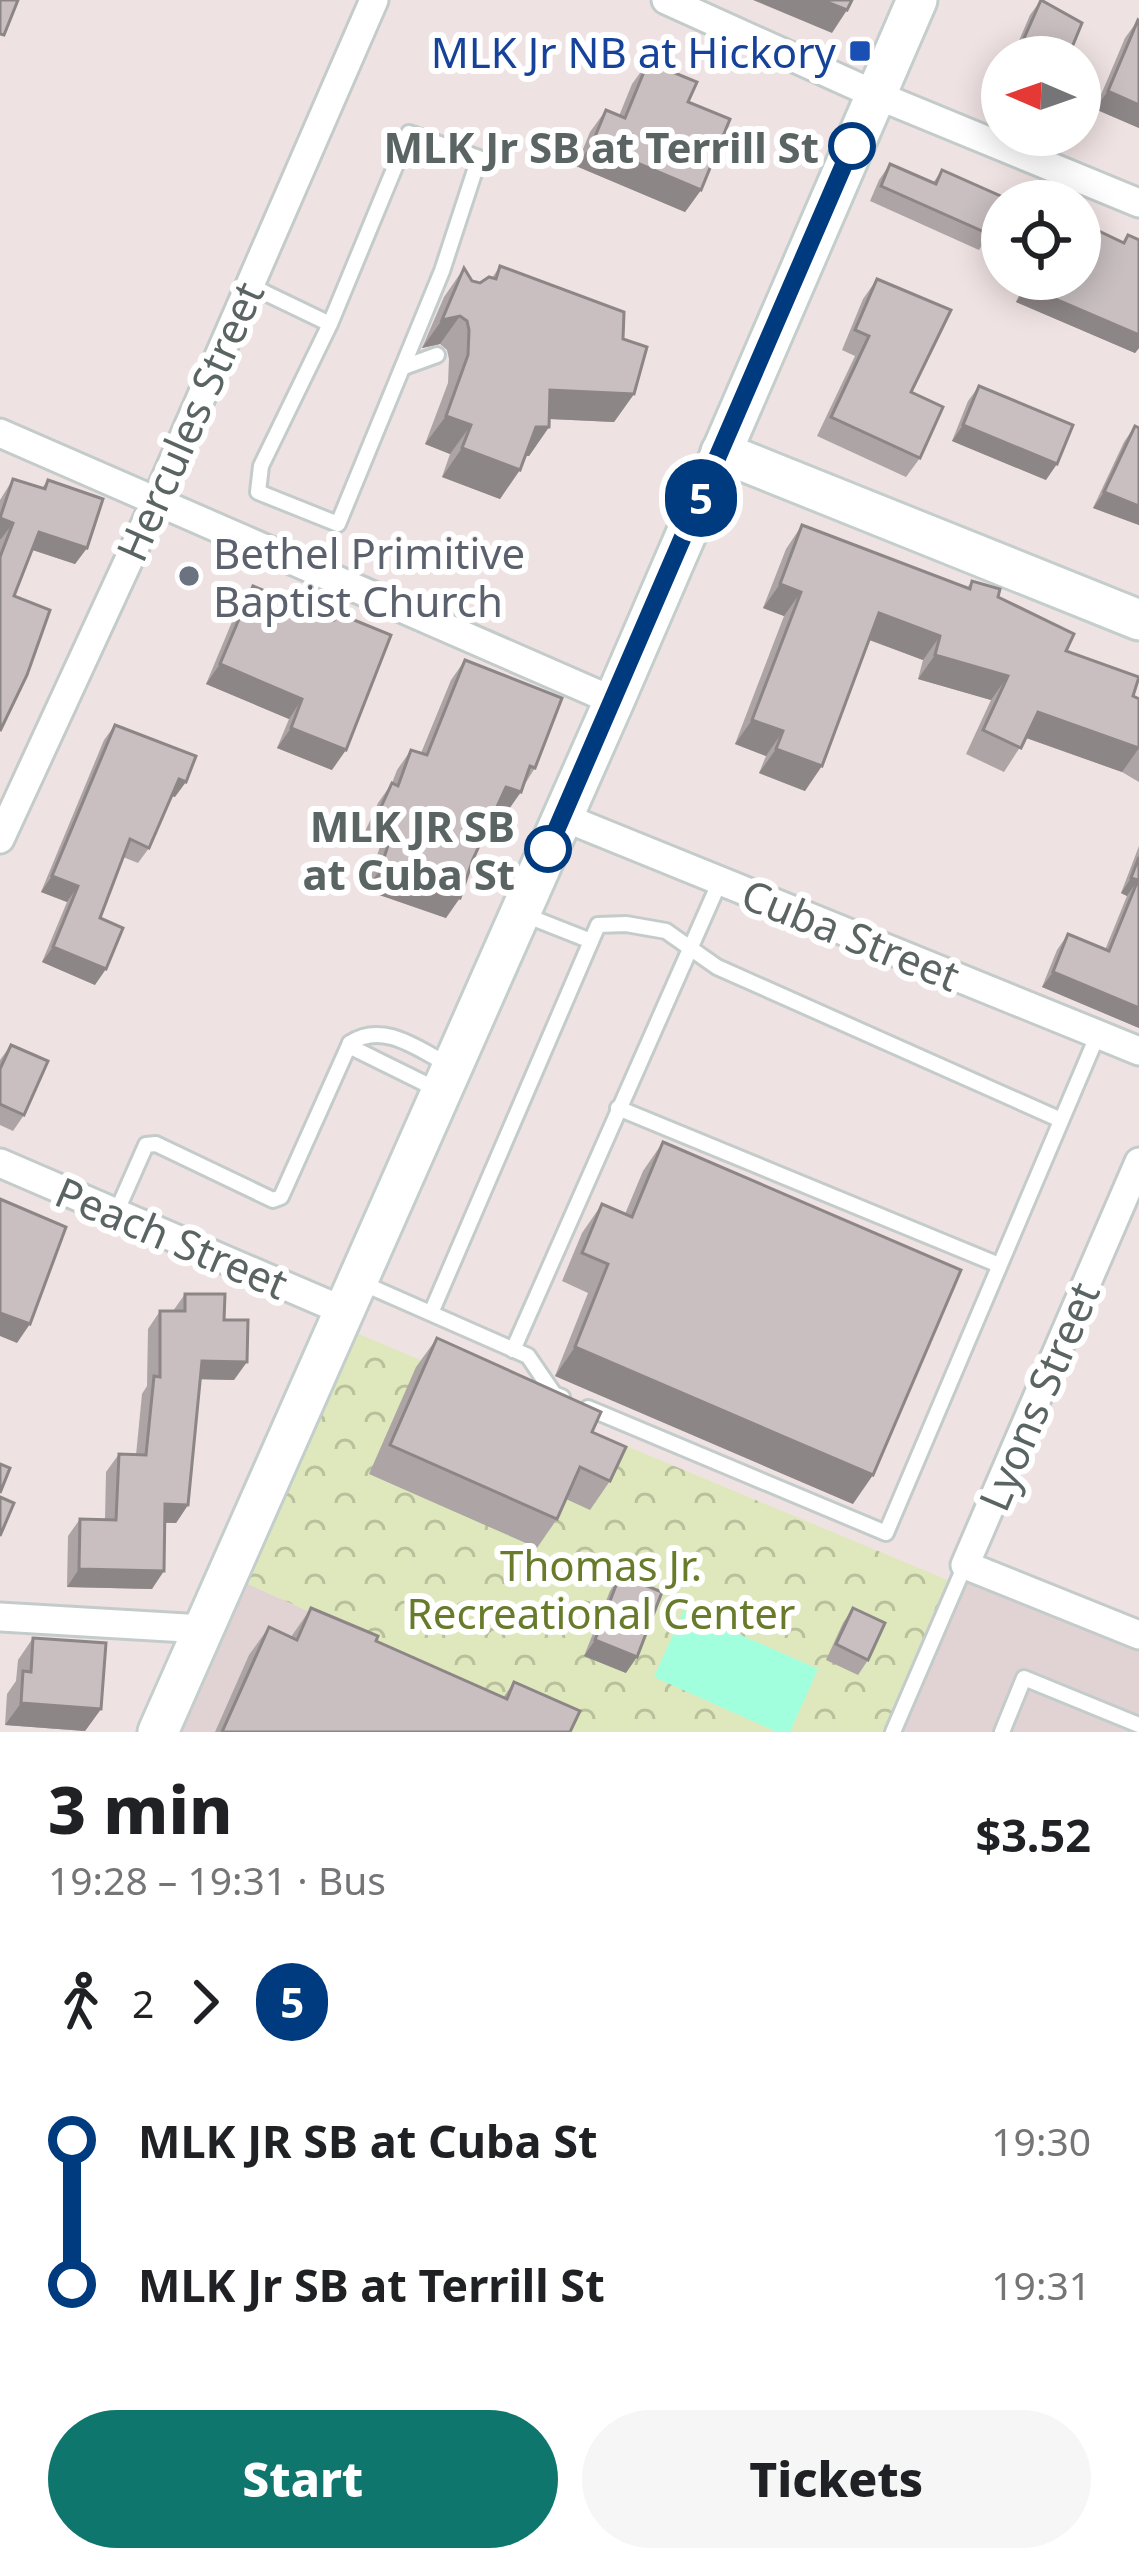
<!DOCTYPE html>
<meta charset="utf-8">
<style>
:root{--surface:#fff;--page:#f6f6f6;--text:#202124;--muted:#757577;--accent:#0f766e}
body{margin:0;font-family:"Noto Sans",sans-serif;background:var(--page);color:var(--text);height:100vh;display:flex;flex-direction:column;font-size:45px;white-space:nowrap}
*{box-sizing:border-box;margin:0}
p{font-size:39px;color:var(--muted)}
.icon{flex:none;width:66px;height:66px;fill:none;stroke:currentColor;stroke-width:2;stroke-linecap:round;stroke-linejoin:round}
.map{position:relative;height:1732px;overflow:hidden}
.panel{display:flex;flex-direction:column;background:var(--surface);flex:1}
.panel>*{flex:none}
.badge{padding:0 24px;border-radius:39px;font-size:42px;line-height:78px}
.needle{width:78px;rotate:272deg}
.tools{position:absolute;left:981px;top:36px;display:grid;gap:24px}
.tools a{display:grid;place-items:center;width:120px;height:120px;border-radius:50%;background:var(--surface);box-shadow:0 6px 30px #0003;font-size:60px}
.map>.badge{position:absolute;translate:-50% -50%;box-shadow:0 0 0 6px #fff}
.legs{display:flex;align-items:center;gap:18px;height:132px;padding:0 48px;font-size:39px}
.legs p{margin-inline-start:auto}
.head{display:flex;align-items:center;justify-content:space-between;height:204px;padding:0 48px}
h1{font-size:66px;font-weight:800;line-height:90px}
.action{display:flex;gap:24px;margin-top:auto;padding:24px 48px}
.action a{flex:1;height:138px;border-radius:72px;background:var(--accent);color:#fff;font-size:48px;font-weight:800;line-height:138px;text-align:center}
.action a+a{background:var(--page);color:var(--text)}
ul{padding:0 48px;list-style:none}
li{display:flex;align-items:center;gap:42px;height:144px;font-size:45px}
li i{display:grid;place-items:center;width:18px;height:100%;margin:0 15px;background:currentColor}
li i::after{content:'';width:30px;height:30px;margin:-15px;border:9px solid;border-radius:50%;background:var(--surface)}
li p{margin-inline-start:auto}
li:first-child i{background:linear-gradient(#0000 50%,currentColor 0)}
li:last-child i{background:linear-gradient(currentColor 50%,#0000 0)}
.map>svg:first-child{display:block}
</style>
<div class="map">
<svg width="1139" height="1732" viewBox="0 0 1139 1732">
<defs>
<pattern id="park-crowns" width="20" height="18" patternUnits="userSpaceOnUse" patternTransform="scale(3)"><rect width="20" height="18" fill="#dfe8bc"/><path d="M2 6a3 3 0 1 1 6 0M12 15a3 3 0 1 1 6 0" fill="none" stroke="#b8c09c"/></pattern>
</defs>
<rect width="100%" height="100%" fill="#efe2e2"/>
<g fill="#e1d3d3">
<polygon points="965,1565 1139,1635 1139,1732 893,1732"/>
<polygon points="228,1575 568,1728 566,1732 158,1732"/>
</g>
<polygon fill="url(#park-crowns)" points="337,1325 957,1584 893,1732 566,1732 567,1728 228,1575"/>
<polygon fill="#a2ffde" points="684,1610 818,1669 790,1732 777,1732 654,1677"/>
<g fill="none" stroke-linecap="round" stroke-linejoin="round">
<g stroke="#c4cccb" stroke-width="20">
<g id="lane">
<polyline points="249,285 330,324 409,133 479,158 442,271 338,524 258,492 261,466 330,324"/>
<polyline points="404,367 437,355"/>
<polyline points="525,915 591,941"/>
<path d="M 438,1090 L 355,1049 L 350,1043 C 383,1021 418,1049 447,1064"/>
<polyline points="618,1108 999,1265"/>
<polyline points="116,1213 146,1145 156,1144 273,1200 281,1197 350,1043"/>
<polyline points="362,1283 528,1356 554,1394 562,1397"/>
<polyline points="431,1313 598,925 626,924 666,931 717,967 1061,1120"/>
<polyline points="513,1350 720,881"/>
<polyline points="588,1408 886,1533 1098,1034"/>
<polyline points="893,1732 965,1565"/>
<polyline points="1002,1732 1024,1678 1139,1725"/>
</g>
</g>
<g stroke="#c4cccb" stroke-width="33">
<g id="street">
<polyline points="666,0 874,94 1139,203"/>
<polyline points="0,433 614,701"/>
<polyline points="563,817 1139,1051"/>
<polyline points="0,839 156,501 374,0"/>
<polyline points="1139,1162 965,1565 1139,1635"/>
<polyline points="0,1163 344,1311"/>
<polyline points="0,1617 203,1629"/>
</g>
</g>
<g stroke="#c4cecc" stroke-width="45">
<g id="secondary">
<polyline points="721,452 1139,620"/>
<polyline points="158,1732 614,701 917,0"/>
</g>
</g>
<use href="#lane" stroke="#fff" stroke-width="14"/>
<use href="#street" stroke="#fff" stroke-width="27"/>
<use href="#secondary" stroke="#fff" stroke-width="39"/>
</g>
<g fill="#ada4a5">
<polygon points="1041,0 1068,57 1012,57 1030,15"/>
<polygon points="1138,20 1139,21 1139,128 1095,109 1125,38"/>
<polygon points="648,62 688,102 701,190 685,212 576,166 590,132 606,110 619,116 632,84"/>
<polygon points="890,164 933,183 942,170 989,234 979,250 870,201 879,180"/>
<polygon points="1139,240 1139,348 1135,353 1016,302 1026,279 1080,279 1124,243"/>
<polygon points="500,266 623,339 634,394 614,422 549,419 549,427 529,456 525,456 500,499 442,477 450,454 425,444 448,383 449,359 447,350 440,344 422,348 444,297 464,268 472,281 480,283 492,278"/>
<polygon points="877,279 920,458 906,477 817,436 855,356 842,350 863,299"/>
<polygon points="979,386 1046,480 952,441 968,401"/>
<polygon points="1135,426 1139,428 1139,525 1093,508 1124,442"/>
<polygon points="13,479 42,488 48,480 87,548 75,564 32,550 14,596 0,731 0,500"/>
<polygon points="802,525 967,588 972,581 998,597 1066,651 1139,699 1139,782 1122,772 1026,738 1004,772 966,754 991,700 918,679 923,660 869,640 805,791 759,773 766,756 735,744 784,616 763,608 786,549"/>
<polygon points="253,586 332,620 337,613 332,770 277,748 289,719 206,684 239,605"/>
<polygon points="465,660 535,768 507,812 496,808 446,918 365,890 381,844 363,836 378,803 392,783 397,770 411,750 421,753 451,680"/>
<polygon points="115,725 175,797 172,796 149,848 138,863 123,857 100,918 95,985 42,962 67,902 41,892 104,740"/>
<polygon points="1139,846 1139,1028 1042,987 1057,950 1068,934 1105,950 1127,896 1121,893"/>
<polygon points="11,1045 24,1115 13,1131 0,1125 0,1060"/>
<polygon points="663,1142 853,1504 555,1376 588,1293 562,1281 582,1233 602,1204 625,1214 643,1171"/>
<polygon points="185,1294 224,1320 234,1380 201,1379 188,1505 176,1523 165,1523 152,1589 67,1587 68,1536 80,1519 105,1519 106,1472 119,1454 136,1455 142,1394 147,1386 148,1329 160,1311 173,1311"/>
<polygon points="437,1338 592,1432 610,1481 590,1510 566,1499 557,1519 537,1548 369,1474 416,1367"/>
<polygon points="620,1575 626,1673 584,1656 610,1591"/>
<polygon points="311,1608 376,1641 503,1698 514,1682 570,1732 215,1732 249,1655 269,1627 291,1637"/>
<polygon points="853,1608 868,1660 858,1675 826,1660 843,1623"/>
<polygon points="33,1638 101,1709 85,1731 5,1725 7,1694 16,1681 18,1660"/>
</g>
<g fill="#8d8686">
<polygon points="753,0 822,0 847,10 832,33"/>
<polygon points="1108,91 1139,105 1139,128 1095,109"/>
<polygon points="592,144 701,190 685,212 576,166"/>
<polygon points="1027,287 1139,335 1139,348 1135,353 1016,302"/>
<polygon points="460,316 440,344 422,348 442,320"/>
<polygon points="550,390 634,394 614,422 530,418"/>
<polygon points="446,416 471,425 450,454 425,444"/>
<polygon points="963,425 1057,464 1046,480 952,441"/>
<polygon points="536,427 549,427 529,456 516,455"/>
<polygon points="462,448 520,470 500,499 442,477"/>
<polygon points="1104,492 1139,506 1139,525 1093,508"/>
<polygon points="0,518 13,523 1,539 0,539"/>
<polygon points="39,532 87,548 75,564 27,548"/>
<polygon points="780,584 801,592 784,616 763,608"/>
<polygon points="879,613 940,636 923,660 862,637"/>
<polygon points="935,655 1008,676 991,700 918,679"/>
<polygon points="220,664 302,699 289,719 206,684"/>
<polygon points="1038,712 1139,748 1122,772 1021,736"/>
<polygon points="752,720 783,731 766,756 735,744"/>
<polygon points="291,728 346,750 332,770 277,748"/>
<polygon points="776,749 822,766 805,791 759,773"/>
<polygon points="179,779 186,782 175,797 169,795"/>
<polygon points="506,787 521,792 507,812 492,807"/>
<polygon points="380,870 460,898 446,918 365,890"/>
<polygon points="52,876 78,886 67,902 41,892"/>
<polygon points="1131,878 1138,880 1127,896 1121,893"/>
<polygon points="53,947 106,969 95,985 42,962"/>
<polygon points="1053,972 1139,1008 1139,1028 1042,987"/>
<polygon points="0,1313 30,1324 17,1343 0,1336"/>
<polygon points="575,1347 873,1475 853,1504 555,1376"/>
<polygon points="202,1361 247,1362 234,1380 190,1379"/>
<polygon points="165,1504 188,1505 176,1523 153,1522"/>
<polygon points="79,1569 164,1571 152,1589 67,1587"/>
<polygon points="595,1640 637,1657 626,1673 584,1656"/>
<polygon points="21,1703 101,1709 85,1731 5,1725"/>
</g>
<g fill="#c9bfc0" stroke="#8d8686" stroke-width="3">
<polygon points="0,0 18,0 4,35 0,34"/>
<polygon points="822,0 852,0 847,10"/>
<polygon points="1041,0 1082,23 1068,57 1029,57 1018,52"/>
<polygon points="1138,20 1139,21 1139,105 1108,91"/>
<polygon points="648,62 697,82 688,102 730,119 701,190 592,144 606,110 625,118"/>
<polygon points="890,164 936,184 942,170 1005,198 1002,201 1002,206 989,234 881,186"/>
<polygon points="1080,222 1124,243 1128,235 1139,240 1139,335 1027,287 1030,279 1080,279"/>
<polygon points="500,266 624,312 623,339 647,347 634,394 550,390 549,427 536,427 520,470 462,448 471,425 446,416 468,355 469,330 467,321 460,316 442,320 464,268 472,281 480,283 489,277 496,279"/>
<polygon points="877,279 951,310 911,392 943,407 920,458 831,417 869,336 855,330"/>
<polygon points="979,386 1073,425 1057,464 963,425"/>
<polygon points="1135,426 1139,428 1139,506 1104,492"/>
<polygon points="13,479 45,489 48,480 103,499 87,548 39,532 14,596 50,610 27,675 0,731 0,557 13,523 0,518"/>
<polygon points="802,525 970,589 972,581 1000,589 998,597 1074,634 1066,651 1139,677 1133,696 1139,699 1139,748 1038,712 1021,748 983,730 1008,676 935,655 940,636 879,613 822,766 776,749 783,731 752,720 801,592 780,584"/>
<polygon points="253,586 334,620 337,613 391,635 346,750 291,728 302,699 220,664"/>
<polygon points="465,660 562,698 535,768 530,766 521,792 506,787 473,859 460,898 380,870 395,824 377,816 392,783 398,786 411,750 427,755"/>
<polygon points="115,725 196,756 186,782 179,779 149,848 130,839 100,918 123,928 106,969 53,947 78,886 52,876"/>
<polygon points="1139,857 1139,1008 1053,972 1068,934 1109,951 1138,880 1131,878"/>
<polygon points="11,1045 48,1061 24,1115 0,1104 0,1069"/>
<polygon points="663,1142 961,1270 873,1475 575,1347 608,1264 582,1253 602,1204 632,1217"/>
<polygon points="0,1199 66,1227 30,1324 0,1313"/>
<polygon points="185,1294 225,1294 224,1320 248,1320 247,1362 202,1361 188,1505 165,1504 164,1571 79,1569 80,1519 116,1520 119,1454 146,1455 154,1376 160,1377 160,1311 185,1311"/>
<polygon points="437,1338 601,1412 592,1432 626,1447 610,1481 580,1467 557,1519 390,1445"/>
<polygon points="0,1464 10,1468 0,1493"/>
<polygon points="0,1497 14,1503 0,1536"/>
<polygon points="620,1575 662,1592 637,1657 595,1640"/>
<polygon points="311,1608 378,1636 376,1641 507,1699 514,1682 580,1711 570,1732 222,1732 269,1627 297,1640"/>
<polygon points="853,1608 885,1623 868,1660 836,1644"/>
<polygon points="33,1638 106,1643 101,1709 21,1703 23,1671 31,1672"/>
</g>
<g fill="none" stroke-linecap="round" stroke-linejoin="round">
<g stroke="#fff" stroke-width="27">
<polyline id="line-1" points="548,849 852,146"/>
</g>
<use href="#line-1" stroke="#003b80" stroke-width="18"/>
</g>
<rect fill="#1a4fb4" stroke="#fff" stroke-width="4.5" x="848" y="39" width="24" height="24" rx="6"/>
<g fill="#fff" stroke="#003b80" stroke-width="6">
<circle cx="852" cy="146" r="21"/>
<circle cx="548" cy="849" r="21"/>
</g>
<circle fill="#6b7280" stroke="#fff" stroke-width="4.5" cx="189" cy="576" r="12"/>
<g text-anchor="middle" dominant-baseline="central" stroke-width="12" stroke-linejoin="round" paint-order="stroke">
<g font-size="42" fill="#164399" stroke="#fff" text-anchor="end">
<text x="836" y="51">MLK Jr NB at Hickory</text>
</g>
<g font-size="42" font-weight="bold" fill="#5a6462" stroke="#fff" text-anchor="end">
<text x="819" y="146">MLK Jr SB at Terrill St</text>
<text x="515" y="825">MLK JR SB<tspan x="515" dy="48">at Cuba St</tspan></text>
</g>
<g font-size="42" fill="#5a6462" stroke="#fff">
<text transform="translate(189 421) rotate(-66)">Hercules Street</text>
<text transform="translate(851 934) rotate(22)">Cuba Street</text>
<text transform="translate(172 1237) rotate(23)">Peach Street</text>
<text transform="translate(1038 1396) rotate(-67)">Lyons Street</text>
</g>
<g font-size="42" fill="#5b616d" stroke="#fff" text-anchor="start">
<text x="213" y="552">Bethel Primitive<tspan x="213" dy="48">Baptist Church</tspan></text>
</g>
<g font-size="42" fill="#677b2b" stroke="#fff">
<text x="601" y="1564">Thomas Jr.<tspan x="601" dy="48">Recreational Center</tspan></text>
</g>
</g>
</svg>
<div class="tools">
<a><svg class="needle" viewBox="-14 -14 28 28"><path d="M0-13l5 13h-10z" fill="#e53935"/><path d="M0 13l5-13h-10z" fill="#757577"/></svg></a>
<a><svg class="icon" aria-label="locate" viewBox="0 0 24 24"><circle cx="12" cy="12" r="6"/><path d="M12 2v4M12 18v4M2 12h4M18 12h4"/></svg></a>
</div>
<b class="badge" style="left:701px;top:498px;background:#003b80;color:#fff">5</b>
</div>
<section class="panel">
<div class="head"><div><h1>3 min</h1><p>19:28 – 19:31 · Bus</p></div><b>$3.52</b></div>
<div class="legs"><svg class="icon" aria-label="walk" viewBox="0 0 24 24"><circle cx="13" cy="4" r="2"/><path d="M13 8l-2 6 4 7M11 14l-3 7M7 12l3-4h3l4 4"/></svg>2<svg class="icon" aria-label="forward" viewBox="0 0 24 24"><path d="M9 5l7 7-7 7"/></svg><b class="badge" style="background:#003b80;color:#fff">5</b></div>
<ul>
<li><i style="color:#003b80"></i><b>MLK JR SB at Cuba St</b><p>19:30</p></li>
<li><i style="color:#003b80"></i><b>MLK Jr SB at Terrill St</b><p>19:31</p></li>
</ul>
<div class="action"><a>Start</a><a>Tickets</a></div>
</section>
